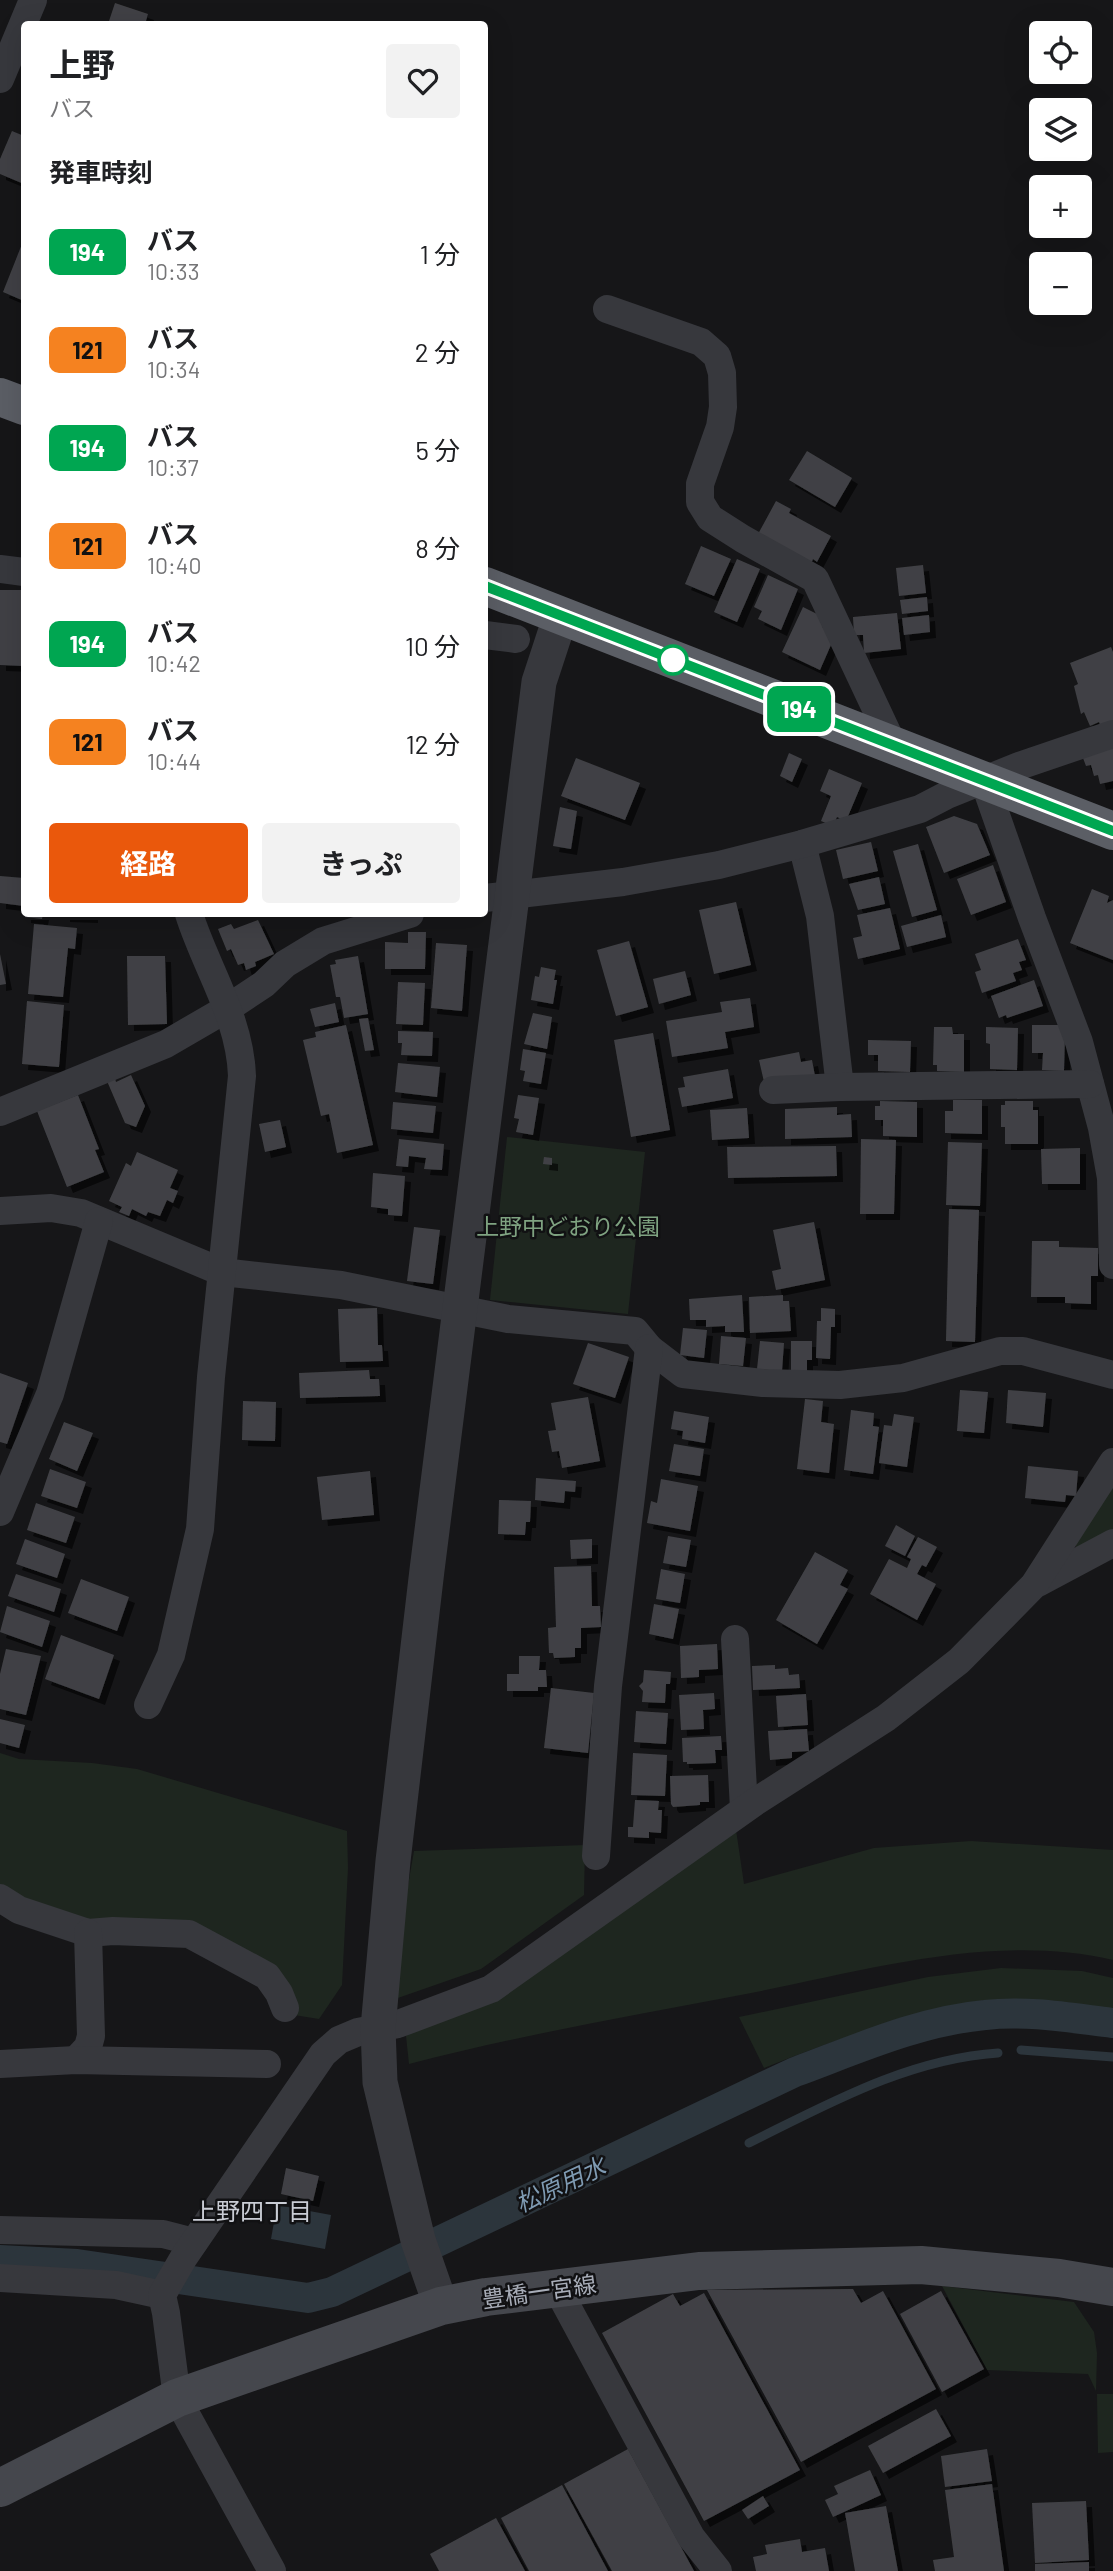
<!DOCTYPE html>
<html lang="ja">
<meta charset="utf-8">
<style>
:root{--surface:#fff;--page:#f2f2f2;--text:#202124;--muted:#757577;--accent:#ea580c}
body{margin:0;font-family:Barlow,"Noto Sans JP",sans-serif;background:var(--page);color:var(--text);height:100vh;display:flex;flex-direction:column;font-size:26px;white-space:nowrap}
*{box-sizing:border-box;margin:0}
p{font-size:23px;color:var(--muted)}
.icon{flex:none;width:38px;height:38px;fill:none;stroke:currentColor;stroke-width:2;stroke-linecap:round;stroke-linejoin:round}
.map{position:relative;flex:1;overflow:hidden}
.panel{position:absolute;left:21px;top:21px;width:467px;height:896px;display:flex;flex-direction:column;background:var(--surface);border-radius:7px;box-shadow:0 7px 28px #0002}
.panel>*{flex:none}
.badge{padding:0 14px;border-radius:10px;font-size:24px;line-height:46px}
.controls{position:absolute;left:1029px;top:21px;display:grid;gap:14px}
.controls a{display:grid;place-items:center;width:63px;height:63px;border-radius:7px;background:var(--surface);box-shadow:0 7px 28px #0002;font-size:35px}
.map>.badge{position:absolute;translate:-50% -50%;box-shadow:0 0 0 4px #fff}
h2{padding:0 28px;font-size:26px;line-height:63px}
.round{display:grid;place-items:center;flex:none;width:74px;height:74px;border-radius:7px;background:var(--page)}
.overview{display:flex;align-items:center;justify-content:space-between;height:119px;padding:0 28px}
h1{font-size:33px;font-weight:700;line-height:52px}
.primary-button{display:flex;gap:14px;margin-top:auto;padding:14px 28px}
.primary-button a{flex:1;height:80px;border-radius:7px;background:var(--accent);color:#fff;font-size:28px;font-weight:700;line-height:80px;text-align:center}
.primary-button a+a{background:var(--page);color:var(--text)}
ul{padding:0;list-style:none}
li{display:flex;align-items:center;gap:21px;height:98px;padding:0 28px}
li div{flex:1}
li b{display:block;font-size:26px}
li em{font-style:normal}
li .badge{min-width:77px;font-weight:700;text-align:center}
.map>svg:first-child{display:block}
</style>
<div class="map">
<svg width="1113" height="2571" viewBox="0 0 1113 2571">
<defs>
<filter id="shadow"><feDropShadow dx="6" dy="6" stdDeviation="0" flood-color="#0009"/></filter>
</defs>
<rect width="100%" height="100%" fill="#161618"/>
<g fill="#1e261f">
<polygon points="507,1137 645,1152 628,1314 490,1300"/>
<polygon points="1113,1481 1113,1538 1076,1549 1076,1535"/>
<polygon points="0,1753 19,1759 92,1763 137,1769 347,1831 348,1868 342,1985 319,2019 294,2015 269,1964 85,1924 0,1888"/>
<path d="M 735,1823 L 744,1884 L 874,1848 L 971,1841 L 1113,1850 L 1113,1960 C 993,1932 865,1971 746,1994 C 634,2015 521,2035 409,2064 L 406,2036 Z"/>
<polygon points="585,1845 584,1895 481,1969 395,1999 398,1943 414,1851"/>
<path d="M 1001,1968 L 1082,1971 L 1113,1978 L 1113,2012 C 1085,2009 1056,2002 1028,2002 C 939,2003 846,2035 764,2068 L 739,2017 L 928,1977 Z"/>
<polygon points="942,2286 1074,2302 1094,2332 1097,2353 1096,2391 1088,2374 987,2370"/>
<polygon points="1097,2394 1113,2394 1113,2452 1098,2453"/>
</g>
<polygon fill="#2c353c" points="277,2205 331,2215 325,2249 271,2239"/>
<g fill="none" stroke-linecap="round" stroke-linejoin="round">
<g stroke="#2c353c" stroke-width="9">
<polyline points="1021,2050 1113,2057"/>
<path d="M 749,2143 C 828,2104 908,2059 998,2053"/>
</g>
<path stroke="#2c353c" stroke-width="30" d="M 0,2260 L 77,2264 L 308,2298 L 332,2292 L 795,2072 C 855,2050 919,2021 985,2015 C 1027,2010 1071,2018 1113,2023"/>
</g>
<g fill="#404145" filter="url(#shadow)">
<polygon points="115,3 148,14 145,24 108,24"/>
<polygon points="12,131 24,136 24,184 0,174 0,159"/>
<polygon points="22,244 24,245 24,301 3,292"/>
<polygon points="807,451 852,478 835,507 789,480"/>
<polygon points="776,501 791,509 789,513 831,536 817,562 813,559 811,564 757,536"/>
<polygon points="701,546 731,559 714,596 685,584"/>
<polygon points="737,559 760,569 737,622 714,612"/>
<polygon points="923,565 926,593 899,596 896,568"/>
<polygon points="768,575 798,589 781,630 758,619 762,611 754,607"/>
<polygon points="0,590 24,590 24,666 0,665"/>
<polygon points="927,597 928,611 902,614 900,600"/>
<polygon points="803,607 825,618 822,627 828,630 834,638 820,670 782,652"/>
<polygon points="897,613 901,649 864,653 863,635 854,635 853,617"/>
<polygon points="929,615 930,632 904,635 902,618"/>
<polygon points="1111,647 1113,652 1113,724 1102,729 1099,722 1090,726 1084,712 1081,714 1074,686 1078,684 1070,663"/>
<polygon points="1113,747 1113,781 1100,784 1098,775 1094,776 1091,765 1086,766 1083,758"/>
<polygon points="789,753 802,759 792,782 780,776"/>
<polygon points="576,758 640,783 625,820 561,796"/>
<polygon points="829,769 862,783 846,821 837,817 833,826 821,821 831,796 820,791"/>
<polygon points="560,807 577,811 571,849 553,846"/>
<polygon points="954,816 977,824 990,855 944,873 926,827"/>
<polygon points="871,842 878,871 843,879 836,850"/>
<polygon points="918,844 937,910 912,917 893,851"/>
<polygon points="993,865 1006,902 971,915 957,879"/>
<polygon points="0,876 24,878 24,906 0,903"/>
<polygon points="879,877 885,904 858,910 849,884"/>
<polygon points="1092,889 1109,896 1107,903 1113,900 1113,960 1070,943"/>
<polygon points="736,902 751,965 714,974 699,910"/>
<polygon points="890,908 900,949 858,959 853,938 862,936 857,915"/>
<polygon points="25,914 43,914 42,919 25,917"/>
<polygon points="64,914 92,914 92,917 64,916"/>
<polygon points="941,915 946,937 907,947 901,926"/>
<polygon points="258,920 274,954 255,962 256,966 246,970 244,963 238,965 231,949 227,951 218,929 231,924 234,929"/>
<polygon points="34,924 77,928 75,949 68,948 63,997 28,994"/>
<polygon points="408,932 426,932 425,969 385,969 385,942 408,943"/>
<polygon points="1018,939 1026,960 1019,962 1022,970 1013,973 1016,981 982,993 975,972 981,970 975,954"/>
<polygon points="629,941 648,1007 616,1016 597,950"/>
<polygon points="436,943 467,945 462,1011 431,1008"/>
<polygon points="0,954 6,984 0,985"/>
<polygon points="127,956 165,956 167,1024 128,1025"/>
<polygon points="358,956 368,1014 344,1018 340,997 336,997 330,965 336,964 335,960"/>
<polygon points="541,967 556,970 554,980 557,980 553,1004 531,1000 535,976 539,977"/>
<polygon points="685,971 691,995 659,1004 653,979"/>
<polygon points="1034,980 1043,1006 1007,1018 1006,1015 999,1018 991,996"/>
<polygon points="398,982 425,983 423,1025 396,1024"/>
<polygon points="750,998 754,1027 725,1032 728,1048 672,1057 666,1021 722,1012 720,1002"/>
<polygon points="27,1001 64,1005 59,1067 22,1064"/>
<polygon points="335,1003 339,1022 315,1027 310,1009"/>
<polygon points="533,1013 552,1017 547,1049 524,1044"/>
<polygon points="368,1018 374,1050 365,1051 359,1019"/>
<polygon points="346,1025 373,1145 337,1153 329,1114 321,1116 303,1040 316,1037 315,1032"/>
<polygon points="1032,1025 1061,1025 1065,1033 1064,1071 1042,1070 1043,1053 1032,1053"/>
<polygon points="934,1027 952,1027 953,1034 964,1034 964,1072 937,1071 937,1065 933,1065"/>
<polygon points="986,1027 1018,1028 1017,1070 990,1069 990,1044 986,1043"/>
<polygon points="398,1031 433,1032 432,1056 401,1055 402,1043 398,1043"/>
<polygon points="653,1033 670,1130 631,1137 614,1040"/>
<polygon points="868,1040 911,1041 910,1072 878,1071 878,1055 868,1055"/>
<polygon points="523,1049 546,1053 541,1084 523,1081 525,1071 520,1070"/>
<polygon points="799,1052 801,1062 812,1060 815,1076 765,1086 759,1060"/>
<polygon points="398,1063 440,1067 437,1097 395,1092"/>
<polygon points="728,1069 733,1098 682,1107 678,1088 685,1087 683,1077"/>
<polygon points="131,1075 145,1106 136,1127 125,1123 107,1081 115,1078 116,1082"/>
<polygon points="78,1095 99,1149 95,1150 104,1172 67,1187 37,1111"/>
<polygon points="518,1095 539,1098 533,1135 516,1132 519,1119 514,1118"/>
<polygon points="953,1100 982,1100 982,1134 945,1133 945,1111 953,1111"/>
<polygon points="880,1101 917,1102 917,1137 883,1136 883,1120 875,1120 875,1106 880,1106"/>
<polygon points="1005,1101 1033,1101 1033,1110 1038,1110 1038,1144 1005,1144 1005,1127 1001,1127 1001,1105 1005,1105"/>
<polygon points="393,1102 436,1106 433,1133 391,1129"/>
<polygon points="837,1107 837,1115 851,1114 852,1137 785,1139 785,1109"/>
<polygon points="747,1108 749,1138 712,1140 710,1110"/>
<polygon points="280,1120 286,1147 265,1152 259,1124"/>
<polygon points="399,1139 444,1144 442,1170 424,1169 426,1158 409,1156 408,1167 396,1166"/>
<polygon points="861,1139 896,1140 894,1214 860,1214"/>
<polygon points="948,1142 982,1143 980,1206 946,1205"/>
<polygon points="836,1146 837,1176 728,1178 727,1147"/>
<polygon points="1080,1148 1080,1184 1042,1184 1041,1149"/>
<polygon points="137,1152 178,1170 170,1188 178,1191 173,1203 167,1200 160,1216 148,1212 146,1216 132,1209 129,1216 119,1212 122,1207 109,1201 126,1163 131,1166"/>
<polygon points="544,1157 552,1158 552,1165 543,1164"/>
<polygon points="373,1173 405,1176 402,1216 388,1215 388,1209 371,1207"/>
<polygon points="949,1209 979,1210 975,1342 946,1341"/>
<polygon points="814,1222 825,1280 776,1290 772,1271 781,1269 773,1230"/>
<polygon points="414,1227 440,1230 433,1284 407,1281"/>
<polygon points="1032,1241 1059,1241 1059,1247 1098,1248 1098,1276 1091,1276 1091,1304 1065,1303 1065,1297 1031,1297"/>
<polygon points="742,1295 744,1332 725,1332 725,1326 706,1327 706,1320 690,1320 689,1299"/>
<polygon points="783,1295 783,1301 789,1301 791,1331 750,1333 749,1297"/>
<polygon points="377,1308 378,1345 382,1345 383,1361 340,1362 338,1309"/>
<polygon points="821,1308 835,1309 835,1327 831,1327 830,1359 816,1358 817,1321 821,1321"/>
<polygon points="683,1328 707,1330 704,1358 680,1355"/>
<polygon points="721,1336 746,1338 743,1366 719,1364"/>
<polygon points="760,1341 784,1343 782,1371 757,1369"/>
<polygon points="791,1341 812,1341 812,1360 807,1360 807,1374 791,1374"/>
<polygon points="588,1343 629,1357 615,1398 573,1384"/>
<polygon points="369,1370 370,1379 379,1379 380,1396 300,1398 299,1373"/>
<polygon points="0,1373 28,1383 7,1444 0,1442"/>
<polygon points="960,1390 988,1392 984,1433 957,1431"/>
<polygon points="1008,1390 1046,1393 1043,1427 1006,1423"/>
<polygon points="588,1397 600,1461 562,1468 559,1451 552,1452 548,1431 556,1430 551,1403"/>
<polygon points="805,1399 823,1401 821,1422 834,1424 829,1473 797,1469"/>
<polygon points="243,1401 276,1402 275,1441 242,1440"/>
<polygon points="851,1410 874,1413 873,1426 879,1427 873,1474 844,1470"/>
<polygon points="674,1411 709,1417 705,1443 682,1439 683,1431 671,1429"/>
<polygon points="894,1414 914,1417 907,1467 879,1463 884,1425 892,1426"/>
<polygon points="64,1422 93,1433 77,1471 49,1459"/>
<polygon points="674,1444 704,1449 700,1476 669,1471"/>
<polygon points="1028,1466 1078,1471 1076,1496 1066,1495 1065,1502 1025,1498"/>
<polygon points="50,1469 86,1482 77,1508 41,1496"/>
<polygon points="370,1471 374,1515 322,1520 317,1477"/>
<polygon points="536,1478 576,1481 575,1492 565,1491 564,1503 535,1500"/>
<polygon points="661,1479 698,1486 690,1531 647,1523 651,1501 657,1503"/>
<polygon points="499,1500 531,1501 530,1522 526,1522 525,1535 498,1534"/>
<polygon points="36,1503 75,1517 66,1543 27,1530"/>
<polygon points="896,1525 915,1536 905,1556 885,1546"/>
<polygon points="668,1536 691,1540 686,1567 663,1563"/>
<polygon points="918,1537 937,1547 926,1567 922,1565 917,1574 936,1584 917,1620 870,1594 889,1559 907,1568 911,1559 907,1557"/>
<polygon points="25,1539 65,1554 57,1578 16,1564"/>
<polygon points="592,1539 592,1558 571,1559 570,1540"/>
<polygon points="815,1552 848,1570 840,1585 848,1589 817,1644 776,1620"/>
<polygon points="591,1566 592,1606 600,1606 601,1627 581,1628 581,1648 575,1648 575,1657 554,1658 553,1653 549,1653 548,1628 556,1627 554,1567"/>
<polygon points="661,1569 685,1574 680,1603 656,1599"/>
<polygon points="16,1574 61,1589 54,1612 8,1596"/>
<polygon points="81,1579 129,1597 117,1631 68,1613"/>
<polygon points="654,1604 679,1609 673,1639 649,1634"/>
<polygon points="7,1606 50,1621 42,1647 0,1632"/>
<polygon points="61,1635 114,1655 99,1699 45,1679"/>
<polygon points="717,1644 718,1669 699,1670 699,1677 681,1678 680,1646"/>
<polygon points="6,1649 41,1656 26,1715 0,1709 0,1674"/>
<polygon points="519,1656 540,1656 539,1670 546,1670 547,1687 538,1687 538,1691 507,1691 507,1674 519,1674"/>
<polygon points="775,1665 775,1669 788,1668 789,1675 799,1674 800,1688 753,1690 752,1666"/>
<polygon points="644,1670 671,1672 670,1684 666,1684 665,1703 642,1702 643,1691 639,1686 643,1682"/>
<polygon points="551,1688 594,1693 588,1753 544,1748"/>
<polygon points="714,1693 715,1709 703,1710 704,1729 681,1730 679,1695"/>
<polygon points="806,1694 808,1725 778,1727 776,1696"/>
<polygon points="636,1711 668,1713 666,1744 634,1742"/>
<polygon points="0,1719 25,1725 19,1748 0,1743"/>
<polygon points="807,1729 809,1751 792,1752 792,1758 770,1760 768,1731"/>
<polygon points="721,1736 722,1750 715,1750 716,1763 687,1764 687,1762 683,1762 682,1738"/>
<polygon points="633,1753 667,1755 665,1796 631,1795"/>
<polygon points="708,1775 709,1802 700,1802 700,1805 673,1807 671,1804 670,1776"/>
<polygon points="635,1800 659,1801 658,1810 662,1810 661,1833 649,1832 649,1838 628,1837 628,1827 633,1827"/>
<polygon points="286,2168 319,2176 313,2201 281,2194"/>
<polygon points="853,2289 861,2303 883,2291 936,2389 801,2462 707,2290"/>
<polygon points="941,2291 984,2369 942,2392 900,2314"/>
<polygon points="704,2293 800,2470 704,2521 602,2333 673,2294 680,2306"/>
<polygon points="936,2409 951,2436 883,2473 868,2446"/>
<polygon points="628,2449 694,2571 612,2571 564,2484"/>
<polygon points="987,2449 992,2481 945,2487 941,2456"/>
<polygon points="870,2470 881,2495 833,2517 825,2500 838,2494 834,2486"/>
<polygon points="992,2484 1004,2571 935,2571 933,2560 954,2557 945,2490"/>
<polygon points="562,2485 608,2571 529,2571 501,2518"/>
<polygon points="763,2496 769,2506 748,2519 742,2510"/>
<polygon points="1086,2501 1089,2560 1035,2563 1032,2503"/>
<polygon points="886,2506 898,2571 855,2571 845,2513"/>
<polygon points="496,2518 525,2571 439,2571 430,2554"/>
<polygon points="800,2539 802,2552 825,2548 829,2571 756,2571 753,2557 767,2554 765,2545"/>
<polygon points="1089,2562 1089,2571 1035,2571 1035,2564"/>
</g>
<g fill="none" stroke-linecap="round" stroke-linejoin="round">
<g stroke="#37383d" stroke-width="28">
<polyline points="0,79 33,0"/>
<polyline points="607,309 701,342 717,356 722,373 723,407 720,427 700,484 700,502 710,518 743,539 815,579 893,745"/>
<polyline points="0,569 24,572"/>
<polyline points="485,635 516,639"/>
<polyline points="984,781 1032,918 1079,1042 1102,1128 1111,1178 1113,1265"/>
<polyline points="802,844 820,916 840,1087"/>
<polyline points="485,898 623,882 719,865 802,844 920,809 947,795 1019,766 1113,734"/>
<polyline points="773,1090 840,1087 1090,1084"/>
<polyline points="0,1112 166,1044 228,1008 264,984 285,964 323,941 410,914"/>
<polyline points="0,1211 51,1208 81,1213 222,1272 341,1285 508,1319 635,1331 649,1348 683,1374 763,1383 840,1385 903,1378 1000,1351 1023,1351 1113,1375"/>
<polyline points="0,1512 50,1394 99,1221"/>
<polyline points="1038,1583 1113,1543"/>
<polyline points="735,1639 744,1809"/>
<path d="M 148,1705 L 171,1655 L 200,1529 L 211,1377 L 242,1076 C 240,1017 206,968 189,914"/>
<polyline points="596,1856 608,1686 649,1348"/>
<polyline points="0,1898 19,1910 88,1933 113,1931 189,1934 267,1976 279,1993 285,2008"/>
<polyline points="76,2060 88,2047 91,2036 88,1933"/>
<polyline points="0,2064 76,2060 267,2064"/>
<polyline points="0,2230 163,2234 194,2242"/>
<polyline points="0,2278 116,2285 162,2295"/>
<polyline points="557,2288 691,2537 718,2571"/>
<polyline points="272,2571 177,2398 166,2313 162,2295 184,2257 323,2054 339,2040 358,2032 398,2024 491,1989 755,1802 886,1718 959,1661 1034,1585 1113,1462"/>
</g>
<polyline stroke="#37383d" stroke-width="35" points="441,2306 418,2240 380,2082 378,2028 393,1861 427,1570 539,682 561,615"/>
<polyline stroke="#45474d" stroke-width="38" points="0,2488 177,2398 441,2306 486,2297 699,2271 921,2265 1059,2278 1113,2287"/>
<g stroke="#5b5e65" stroke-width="38">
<polyline points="0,397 24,406"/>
<polyline points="485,586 1113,831"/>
</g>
</g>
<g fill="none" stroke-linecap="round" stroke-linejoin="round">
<g stroke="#fff" stroke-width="16">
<polyline id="line" points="485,586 1113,831"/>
</g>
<use href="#line" stroke="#00a651" stroke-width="10"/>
</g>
<circle fill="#fff" stroke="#00a651" stroke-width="3.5" cx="673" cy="660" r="14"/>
<g text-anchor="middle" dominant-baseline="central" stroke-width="5" stroke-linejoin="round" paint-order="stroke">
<g font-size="23" fill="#7fa381" stroke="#111113">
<text x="568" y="1226">上野中どおり公園</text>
</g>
<g font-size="23" fill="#a8adb8" stroke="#111113">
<text transform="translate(539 2291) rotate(-8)">豊橋一宮線</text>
</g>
<g font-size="24" font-style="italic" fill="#7f9bb3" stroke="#111113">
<text transform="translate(560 2184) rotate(-25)">松原用水</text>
</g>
<g font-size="24" fill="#c9ccd4" stroke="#111113">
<text x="252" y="2210">上野四丁目</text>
</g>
</g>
</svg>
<div class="controls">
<a><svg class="icon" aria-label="locate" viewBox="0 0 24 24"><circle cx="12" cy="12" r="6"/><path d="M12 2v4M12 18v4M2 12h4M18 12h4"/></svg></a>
<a><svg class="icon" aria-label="layers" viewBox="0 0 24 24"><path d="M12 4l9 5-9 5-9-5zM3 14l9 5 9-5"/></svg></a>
<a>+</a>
<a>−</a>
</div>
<b class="badge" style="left:799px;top:709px;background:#00a651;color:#fff">194</b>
<section class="panel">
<div class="overview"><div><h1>上野</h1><p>バス</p></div><a class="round"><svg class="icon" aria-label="heart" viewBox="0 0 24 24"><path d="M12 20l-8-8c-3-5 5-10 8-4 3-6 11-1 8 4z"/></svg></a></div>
<h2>発車時刻</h2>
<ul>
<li><span class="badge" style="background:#00a651;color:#fff">194</span><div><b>バス</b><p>10:33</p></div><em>1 分</em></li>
<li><span class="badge" style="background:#f58220;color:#111">121</span><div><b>バス</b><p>10:34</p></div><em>2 分</em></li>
<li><span class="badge" style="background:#00a651;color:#fff">194</span><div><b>バス</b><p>10:37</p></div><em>5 分</em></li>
<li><span class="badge" style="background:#f58220;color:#111">121</span><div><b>バス</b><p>10:40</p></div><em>8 分</em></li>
<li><span class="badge" style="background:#00a651;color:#fff">194</span><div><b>バス</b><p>10:42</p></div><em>10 分</em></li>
<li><span class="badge" style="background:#f58220;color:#111">121</span><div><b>バス</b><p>10:44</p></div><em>12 分</em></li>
</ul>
<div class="primary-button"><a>経路</a><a>きっぷ</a></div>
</section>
</div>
